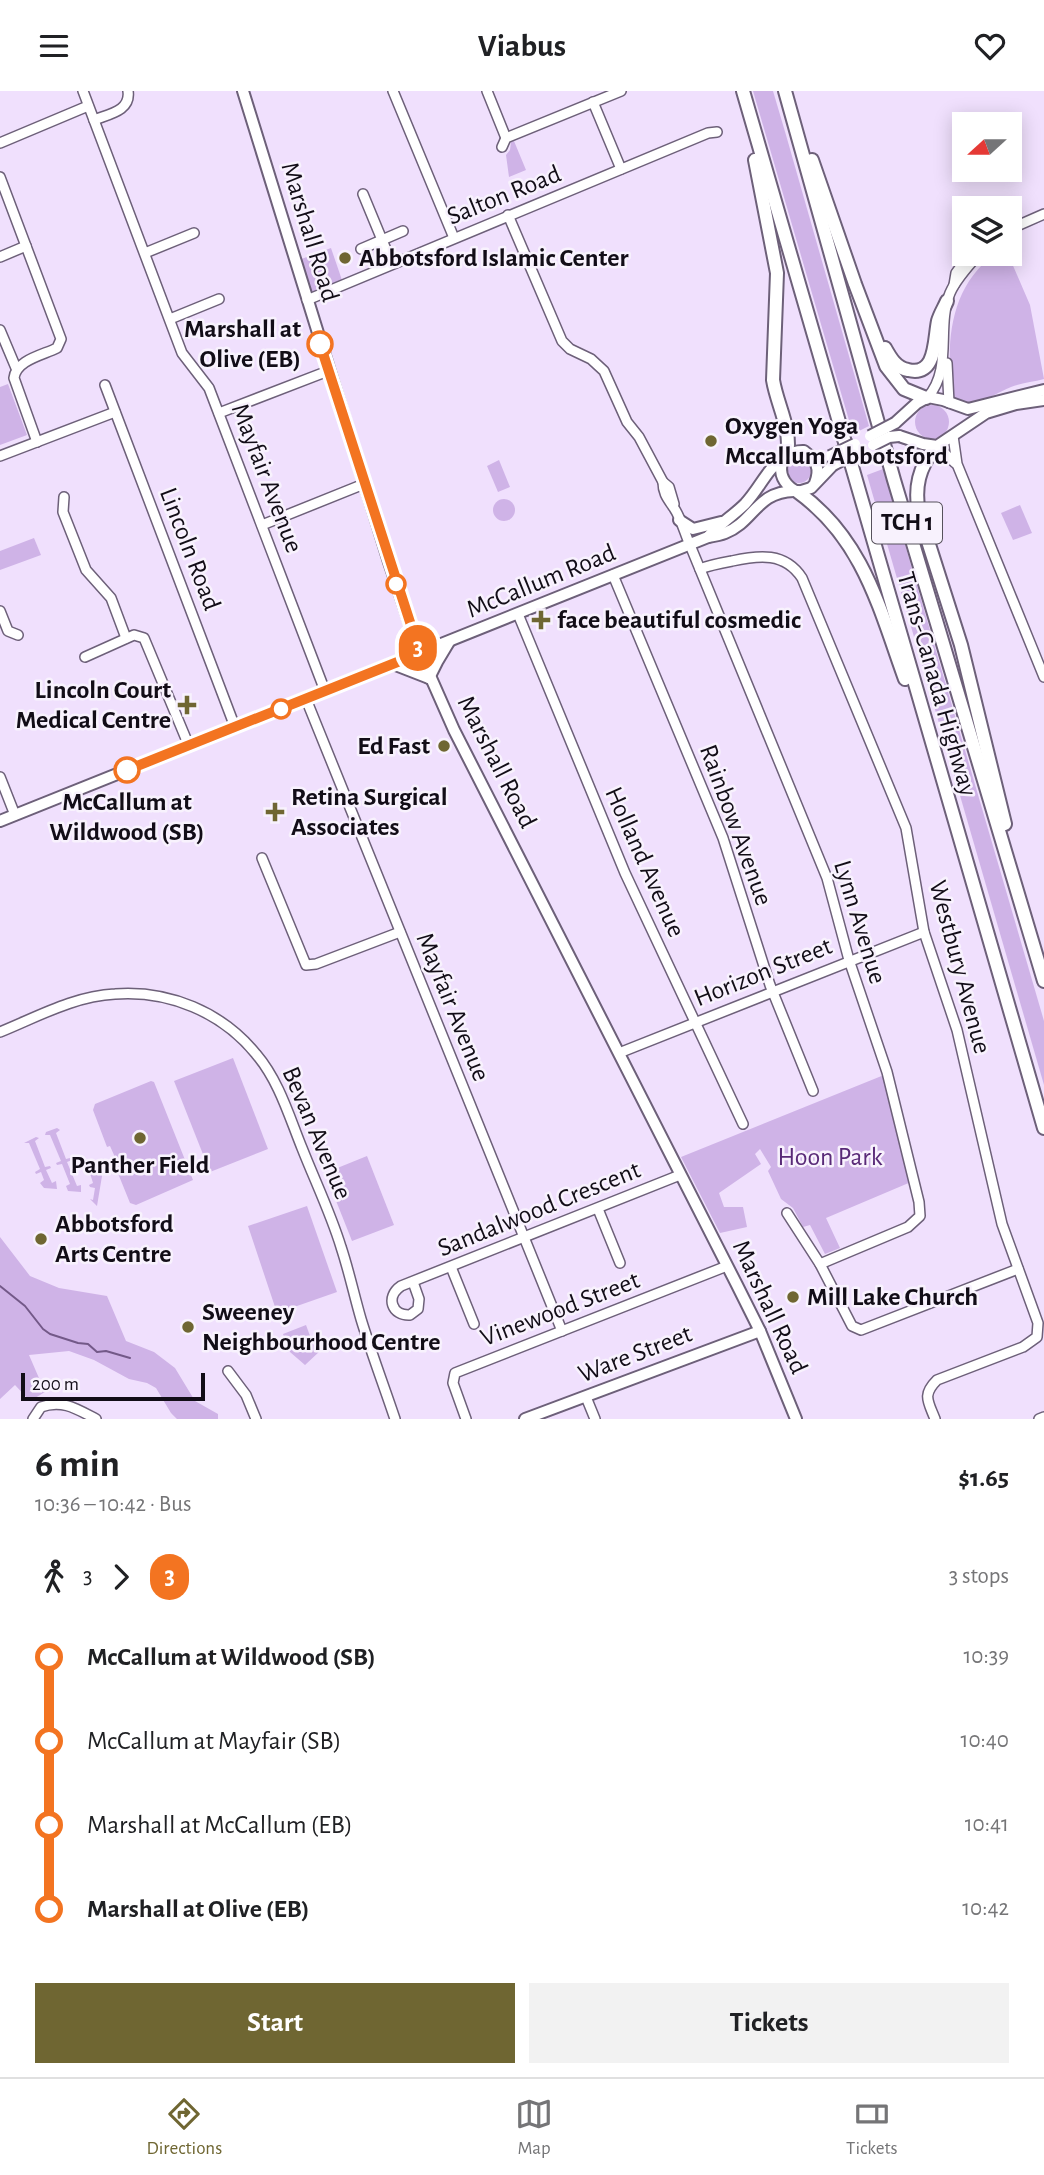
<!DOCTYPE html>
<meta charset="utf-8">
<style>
:root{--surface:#fff;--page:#f2f2f2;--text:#202124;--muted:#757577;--line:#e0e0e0;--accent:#6f6632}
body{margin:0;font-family:"Alegreya Sans",sans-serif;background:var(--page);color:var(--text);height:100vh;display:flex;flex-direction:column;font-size:26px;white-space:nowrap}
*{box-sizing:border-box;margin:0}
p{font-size:23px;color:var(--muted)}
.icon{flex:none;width:38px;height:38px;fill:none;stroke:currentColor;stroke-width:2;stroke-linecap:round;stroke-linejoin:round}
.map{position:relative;height:1328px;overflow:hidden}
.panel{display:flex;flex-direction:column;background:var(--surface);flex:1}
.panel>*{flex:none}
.badge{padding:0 14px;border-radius:23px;font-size:24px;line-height:46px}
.needle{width:46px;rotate:249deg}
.controls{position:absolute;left:952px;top:21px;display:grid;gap:14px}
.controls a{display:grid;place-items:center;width:70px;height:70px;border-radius:0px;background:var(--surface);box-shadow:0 4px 18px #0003;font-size:35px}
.scale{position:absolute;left:21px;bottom:18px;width:184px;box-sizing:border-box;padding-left:7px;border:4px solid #120d17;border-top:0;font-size:19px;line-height:24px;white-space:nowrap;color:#120d17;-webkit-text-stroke:5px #f8f2fd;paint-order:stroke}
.map>.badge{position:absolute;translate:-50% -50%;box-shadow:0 0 0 4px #fff}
.legs{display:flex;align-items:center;gap:10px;height:77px;padding:0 35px;font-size:23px}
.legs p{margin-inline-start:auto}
.headline{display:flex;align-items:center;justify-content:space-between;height:119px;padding:0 35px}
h1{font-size:38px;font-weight:600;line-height:52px}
.action{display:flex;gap:14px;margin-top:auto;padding:14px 35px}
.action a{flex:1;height:80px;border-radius:0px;background:var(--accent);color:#fff;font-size:28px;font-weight:600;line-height:80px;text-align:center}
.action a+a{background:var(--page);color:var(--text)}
ul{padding:0 35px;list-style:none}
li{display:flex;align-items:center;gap:24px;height:84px;font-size:26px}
li i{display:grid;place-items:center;width:10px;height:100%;margin:0 9px;background:currentColor}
li i::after{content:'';width:18px;height:18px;margin:-9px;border:5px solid;border-radius:50%;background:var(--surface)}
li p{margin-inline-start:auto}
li:first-child i{background:linear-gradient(#0000 50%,currentColor 0)}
li:last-child i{background:linear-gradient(currentColor 50%,#0000 0)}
header{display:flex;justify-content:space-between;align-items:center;height:91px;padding:0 35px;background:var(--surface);font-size:32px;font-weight:600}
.tabs{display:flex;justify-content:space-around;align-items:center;height:98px;border-top:2px solid var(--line);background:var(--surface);font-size:19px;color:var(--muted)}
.tabs a{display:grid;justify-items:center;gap:4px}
.tabs .on{color:var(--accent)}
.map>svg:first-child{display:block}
</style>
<header><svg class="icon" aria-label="menu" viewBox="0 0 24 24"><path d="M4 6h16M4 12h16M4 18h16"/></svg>Viabus<svg class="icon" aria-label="heart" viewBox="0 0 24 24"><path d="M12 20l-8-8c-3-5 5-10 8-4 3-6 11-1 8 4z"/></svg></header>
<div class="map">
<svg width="1044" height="1328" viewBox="0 0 1044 1328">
<rect width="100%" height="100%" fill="#f0e0fd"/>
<g fill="#cfb3e7">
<polygon points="753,0 773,0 786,44 869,335 853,343"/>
<polygon points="514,50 526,79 509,86 506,64 510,59 511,51"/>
<polygon points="331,157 343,192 308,207 296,170"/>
<path d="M 995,163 L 1008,163 L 1030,214 L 1044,288 C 1033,291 1021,292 1011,296 C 995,302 967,323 953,306 C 945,254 949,196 995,163 Z"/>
<polygon points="8,293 27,344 0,354 0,296"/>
<circle cx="932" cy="331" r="17"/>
<circle cx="799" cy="380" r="12"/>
<polygon points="499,369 510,396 498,401 487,375"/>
<polygon points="883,378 1044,930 1044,994 867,384"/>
<circle cx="504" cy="419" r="11"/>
<polygon points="1020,414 1032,442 1013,449 1001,422"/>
<polygon points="34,447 41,464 0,479 0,460"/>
<polygon points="233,967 268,1058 210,1081 174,990"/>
<polygon points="884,984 911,1091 826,1127 840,1157 825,1163 810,1134 803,1136 793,1117 781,1108 768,1080 771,1076 760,1058 755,1063 761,1073 719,1102 724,1116 743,1116 747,1136 720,1142 681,1066"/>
<polygon points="151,990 154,991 193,1089 136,1114 130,1112 115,1075 118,1073 110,1055 107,1056 93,1019 95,1013"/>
<polygon points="57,1037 60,1039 56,1042 66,1068 70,1067 72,1069 67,1071 77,1095 81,1094 81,1101 68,1100 66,1095 70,1093 62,1073 57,1074 56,1072 61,1070 50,1044 45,1044 46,1041"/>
<polygon points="36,1046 39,1047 35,1050 45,1076 50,1075 51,1077 46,1079 52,1092 56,1090 57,1098 44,1097 40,1092 44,1089 41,1081 36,1083 35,1081 40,1078 29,1052 24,1052"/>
<polygon points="367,1065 394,1134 352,1150 325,1082"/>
<polygon points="95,1070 97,1072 93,1074 96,1083 101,1081 102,1085 97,1115 90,1108 93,1109 95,1097 90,1096 89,1094 93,1092 88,1076 82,1076"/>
<polygon points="307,1115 337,1201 277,1222 248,1135"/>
<polygon points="0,1146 30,1185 59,1197 107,1205 126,1250 154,1261 175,1277 195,1310 218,1323 218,1328 177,1328 171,1322 156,1297 147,1292 129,1288 94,1269 69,1260 29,1264 45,1301 30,1310 15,1294 0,1308"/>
<polygon points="306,1234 313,1253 320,1260 305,1274 290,1261 283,1243"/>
</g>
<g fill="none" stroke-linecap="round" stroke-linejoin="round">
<polyline stroke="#735988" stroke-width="2" points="0,1195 25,1215 43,1238 50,1243 78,1252 88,1253 97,1261 106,1260 130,1267"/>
<g stroke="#6d6079" stroke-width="12">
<g id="minor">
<polyline points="83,0 182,262 209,297 325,600"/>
<polyline points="393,0 454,147"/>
<polyline points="487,0 506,47"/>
<polyline points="593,11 621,78"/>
<path d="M 94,29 C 109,23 131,20 128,0"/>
<polyline points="0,52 88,15"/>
<polyline points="502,56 506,47 621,0"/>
<path d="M 0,86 L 61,248 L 57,257 C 43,264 16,269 14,287 L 37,351"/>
<polyline points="363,103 392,173"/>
<polyline points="508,124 562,250 570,258 591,268 604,280 627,331 639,346 663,391 669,396 674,413"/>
<polyline points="1010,138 1044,123"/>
<polyline points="361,158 403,140"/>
<polyline points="145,162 194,142"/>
<polyline points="0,166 26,155"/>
<polyline points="954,194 956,182 970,163"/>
<polyline points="307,209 708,42 717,41"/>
<polyline points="170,228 219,208"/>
<polyline points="0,239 16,277"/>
<polyline points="947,272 949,312"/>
<polyline points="105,294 235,636"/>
<path d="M 928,306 C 953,277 936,236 950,202 C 956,188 969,174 979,163"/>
<polyline points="219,322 328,280"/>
<polyline points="953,345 957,373 1044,586"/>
<polyline points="937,355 955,372"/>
<polyline points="0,365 115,321"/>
<path d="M 663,391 C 663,403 668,408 674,417 C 681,427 685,443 690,454 L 827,787 L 849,869 L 887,981 L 919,1111 L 920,1125 L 908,1136 L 820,1173"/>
<polyline points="64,406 63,421 86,479 111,507 126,547"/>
<polyline points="262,434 364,393"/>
<path d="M 700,478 C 710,474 721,472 732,470 C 759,464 785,461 802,487 L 906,737 L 924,841 L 957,939 L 1002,1133 L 1038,1232 L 1037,1246 L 1023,1256 L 937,1289 C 922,1304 928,1310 935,1328"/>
<polyline points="613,484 723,747 770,894 813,1000"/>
<polyline points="0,520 8,540 18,544"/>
<polyline points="518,523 625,782 743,1033"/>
<polyline points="85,566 134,544 144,547 189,655"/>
<polyline points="306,608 562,1240"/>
<polyline points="0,686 15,724"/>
<polyline points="262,767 306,874 316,873 400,841"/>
<path d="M 0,941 C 37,926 74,905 115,903 C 169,899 222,921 256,963 C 279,990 289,1025 302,1057 C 315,1090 331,1123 341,1156 C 349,1180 354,1204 361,1228 C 371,1261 384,1295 395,1328"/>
<polyline points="619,962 924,841"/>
<polyline points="598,1118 620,1172"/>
<polyline points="787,1122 820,1173 852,1235 861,1239 1018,1178"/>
<polyline points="451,1176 474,1233"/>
<path d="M 413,1191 L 419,1208 L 418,1218 L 410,1224 C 392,1225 385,1206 401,1195 L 680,1084"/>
<polyline points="228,1280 246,1304 256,1328"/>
<polyline points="586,1306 595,1328"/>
<path d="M 33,1328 L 41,1316 C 62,1308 77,1318 96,1328"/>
<polyline points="466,1328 453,1292 455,1282 727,1175"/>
<polyline points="1039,1328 1044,1326"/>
</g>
</g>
<g stroke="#6d6079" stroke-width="14">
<g id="major">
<polyline points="243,0 389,471 420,562 454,639 737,1194 760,1240 796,1328"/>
<polyline points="895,332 917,312 928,306 943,309 968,318 1044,299"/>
<polyline points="899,345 923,353 937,355 986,322 1016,313 1044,309"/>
<path d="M 815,392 C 821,377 816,369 804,360 C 775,359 774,391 798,401 L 811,397 L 833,374"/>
<polyline points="679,429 693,438 721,431"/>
<path d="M 708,446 C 719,433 733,425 745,413 C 760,397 766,379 784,366"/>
<polyline points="393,573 429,587"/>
<polyline points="429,587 437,571 449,551"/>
<path d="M 0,730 L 708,446 C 714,445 720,444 725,442 C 754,431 756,401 794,400"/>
<polyline points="525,1328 760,1240"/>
</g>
</g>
<g stroke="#6d6079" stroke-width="16">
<g id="highway">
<polyline points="743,0 1044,1037"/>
<polyline points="785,0 894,389 1044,890"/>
<path d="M 755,69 L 777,182 L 773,289 C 777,314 792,338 787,364"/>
<polyline points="812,69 855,193 886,275 904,298 926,307"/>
<path d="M 885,257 C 890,266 896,277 908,279 C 937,286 934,248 938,230 C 940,223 944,217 947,210"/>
<path d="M 935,356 C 919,377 914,396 919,422 L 961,554 L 1005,733"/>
<path d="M 798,401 C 863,448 879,516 905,588"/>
</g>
</g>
<use href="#minor" stroke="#fff" stroke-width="9"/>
<use href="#major" stroke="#fff" stroke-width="10"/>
<use href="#highway" stroke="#fff" stroke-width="12"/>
<g stroke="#6d6079" stroke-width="14" stroke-linecap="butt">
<g id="major-bridge">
<polyline points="870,345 895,332"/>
<polyline points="873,354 889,346 899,345"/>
<polyline points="830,365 855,353"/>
<polyline points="833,374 858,361"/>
</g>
</g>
<use href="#major-bridge" stroke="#fff" stroke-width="10"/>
</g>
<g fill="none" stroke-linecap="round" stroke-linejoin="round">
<g stroke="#fff" stroke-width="16">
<polyline id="line-1" points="127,679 420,562 320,253"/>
</g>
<use href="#line-1" stroke="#f37421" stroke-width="10"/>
</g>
<g fill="#6f6632" stroke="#f8f2fd" stroke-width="2.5">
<circle cx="345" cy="167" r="7"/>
<circle cx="711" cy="350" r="7"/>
<path d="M537.5 518.5h7v7h7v7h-7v7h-7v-7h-7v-7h7z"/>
<path d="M183.5 603.5h7v7h7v7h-7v7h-7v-7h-7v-7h7z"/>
<circle cx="444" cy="655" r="7"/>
<path d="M271.5 710.5h7v7h7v7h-7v7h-7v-7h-7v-7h7z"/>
<circle cx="140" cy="1047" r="7"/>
<circle cx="41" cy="1148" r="7"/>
<circle cx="793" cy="1206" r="7"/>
<circle cx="188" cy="1236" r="7"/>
</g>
<g fill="#fff" stroke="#f37421" stroke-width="3.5">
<circle cx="320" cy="253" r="12"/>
<circle cx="396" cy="493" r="9"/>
<circle cx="281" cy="618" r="9"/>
<circle cx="127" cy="679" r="12"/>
</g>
<g text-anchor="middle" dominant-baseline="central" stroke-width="5" stroke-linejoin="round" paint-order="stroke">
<rect fill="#f8f2fd" stroke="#57525c" stroke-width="2" x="872" y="411.5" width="70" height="41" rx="5"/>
<g font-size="24" font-weight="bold" fill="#120d17">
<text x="907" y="432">TCH 1</text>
</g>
<g font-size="26" fill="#120d17" stroke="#f8f2fd">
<text transform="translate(504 104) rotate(-22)">Salton Road</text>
<text transform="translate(310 141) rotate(73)">Marshall Road</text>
<text transform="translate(267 387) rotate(69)">Mayfair Avenue</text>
<text transform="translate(190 458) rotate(69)">Lincoln Road</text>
<text transform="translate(541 490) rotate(-22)">McCallum Road</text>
<text transform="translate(937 593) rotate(74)">Trans-Canada Highway</text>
<text transform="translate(497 671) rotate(63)">Marshall Road</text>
<text transform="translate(736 734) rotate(70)">Rainbow Avenue</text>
<text transform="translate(645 771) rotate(66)">Holland Avenue</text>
<text transform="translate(860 831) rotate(73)">Lynn Avenue</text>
<text transform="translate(960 876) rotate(75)">Westbury Avenue</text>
<text transform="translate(763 881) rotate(-22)">Horizon Street</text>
<text transform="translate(453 916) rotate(68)">Mayfair Avenue</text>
<text transform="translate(317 1042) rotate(67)">Bevan Avenue</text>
<text transform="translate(539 1118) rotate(-22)">Sandalwood Crescent</text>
<text transform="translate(770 1216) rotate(65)">Marshall Road</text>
<text transform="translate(560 1218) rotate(-21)">Vinewood Street</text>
<text transform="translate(635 1263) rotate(-21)">Ware Street</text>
</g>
<g font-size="26" font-weight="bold" fill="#120d17" stroke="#f8f2fd" text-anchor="start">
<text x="359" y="167">Abbotsford Islamic Center</text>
<text x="725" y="335">Oxygen Yoga<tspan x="725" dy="30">Mccallum Abbotsford</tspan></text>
<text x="557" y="529">face beautiful cosmedic</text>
<text x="171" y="599" text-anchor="end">Lincoln Court<tspan x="171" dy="30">Medical Centre</tspan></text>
<text x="430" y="655" text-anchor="end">Ed Fast</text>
<text x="291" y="706">Retina Surgical<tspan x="291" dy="30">Associates</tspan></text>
<text x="140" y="1074" text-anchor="middle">Panther Field</text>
<text x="55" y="1133">Abbotsford<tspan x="55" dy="30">Arts Centre</tspan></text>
<text x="807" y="1206">Mill Lake Church</text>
<text x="202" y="1221">Sweeney<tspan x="202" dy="30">Neighbourhood Centre</tspan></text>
</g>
<g font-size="26" font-weight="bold" fill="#120d17" stroke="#f8f2fd" text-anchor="end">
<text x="301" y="238">Marshall at<tspan x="301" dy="30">Olive (EB)</tspan></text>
<text x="127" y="711" text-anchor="middle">McCallum at<tspan x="127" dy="30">Wildwood (SB)</tspan></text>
</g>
<g font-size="26" fill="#592a78" stroke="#f8f2fd">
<text x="830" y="1066">Hoon Park</text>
</g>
</g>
</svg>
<div class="controls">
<a><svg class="needle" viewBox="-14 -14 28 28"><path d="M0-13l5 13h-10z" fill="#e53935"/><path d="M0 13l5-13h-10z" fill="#757577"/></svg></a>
<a><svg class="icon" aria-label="layers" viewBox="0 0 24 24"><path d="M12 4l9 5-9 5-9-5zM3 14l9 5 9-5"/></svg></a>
</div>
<div class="scale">200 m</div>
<b class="badge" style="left:418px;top:557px;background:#f37421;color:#fff">3</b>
</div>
<section class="panel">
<div class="headline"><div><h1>6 min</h1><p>10:36 – 10:42 · Bus</p></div><b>$1.65</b></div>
<div class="legs"><svg class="icon" aria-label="walk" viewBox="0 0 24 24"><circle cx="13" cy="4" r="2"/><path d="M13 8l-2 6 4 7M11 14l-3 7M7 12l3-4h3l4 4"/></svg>3<svg class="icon" aria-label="forward" viewBox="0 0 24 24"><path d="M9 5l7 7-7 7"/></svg><b class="badge" style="background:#f37421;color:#fff">3</b><p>3 stops</p></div>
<ul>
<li><i style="color:#f37421"></i><b>McCallum at Wildwood (SB)</b><p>10:39</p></li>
<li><i style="color:#f37421"></i><span>McCallum at Mayfair (SB)</span><p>10:40</p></li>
<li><i style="color:#f37421"></i><span>Marshall at McCallum (EB)</span><p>10:41</p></li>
<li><i style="color:#f37421"></i><b>Marshall at Olive (EB)</b><p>10:42</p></li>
</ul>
<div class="action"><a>Start</a><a>Tickets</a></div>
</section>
<nav class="tabs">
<a class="on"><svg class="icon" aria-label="directions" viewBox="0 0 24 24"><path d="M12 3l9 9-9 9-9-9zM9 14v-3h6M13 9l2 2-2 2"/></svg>Directions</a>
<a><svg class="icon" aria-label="map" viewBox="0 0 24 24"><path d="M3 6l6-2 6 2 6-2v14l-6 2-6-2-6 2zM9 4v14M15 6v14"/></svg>Map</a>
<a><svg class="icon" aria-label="tickets" viewBox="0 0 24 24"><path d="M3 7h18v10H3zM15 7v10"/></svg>Tickets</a>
</nav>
